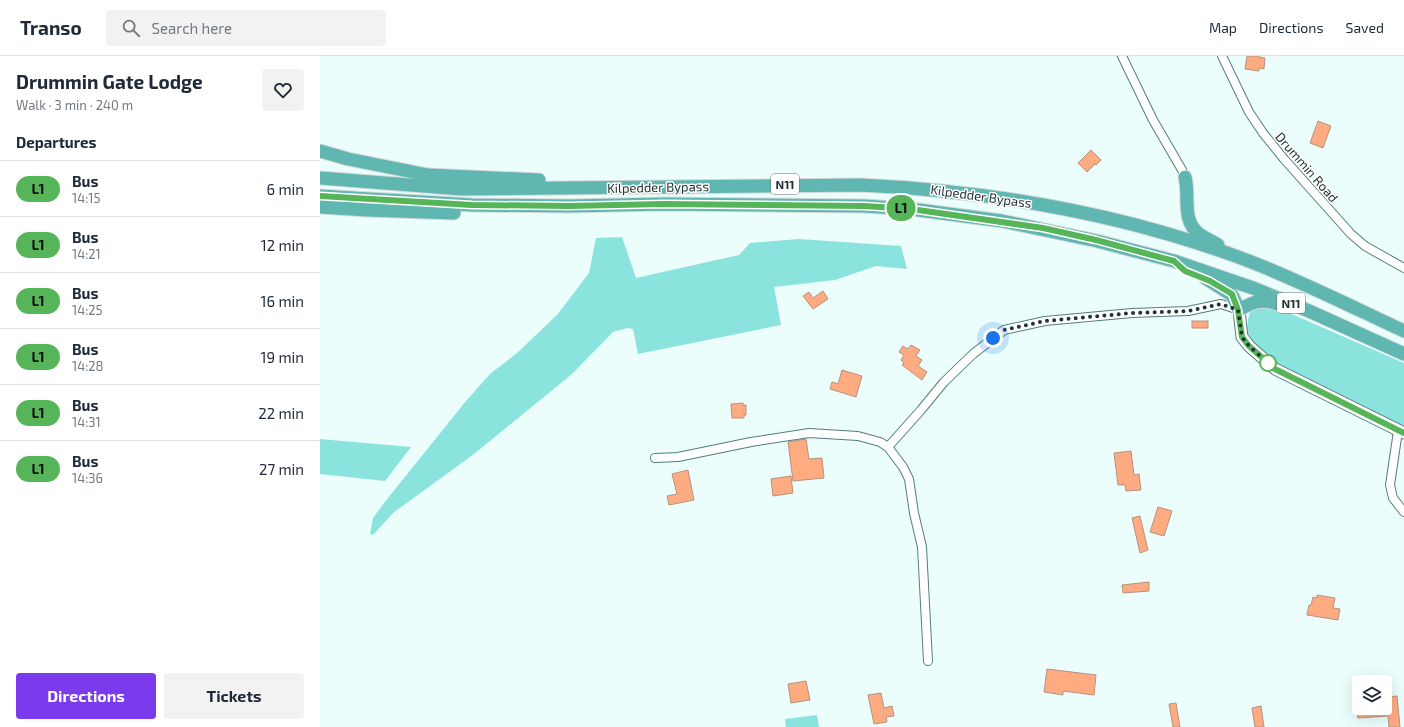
<!DOCTYPE html>
<meta charset="utf-8">
<style>
:root{--surface:#fff;--page:#f2f2f3;--text:#1f2937;--muted:#747a83;--line:#e0e1e3;--accent:#7c3aed}
body{margin:0;font-family:"Exo 2",sans-serif;background:var(--page);color:var(--text);height:100vh;display:flex;flex-direction:column;font-size:15px;white-space:nowrap}
*{box-sizing:border-box;margin:0}
p{font-size:13px;color:var(--muted)}
.icon{flex:none;width:22px;height:22px;fill:none;stroke:currentColor;stroke-width:2;stroke-linecap:round;stroke-linejoin:round}
.map{position:relative;flex:1;overflow:hidden}
.panel{display:flex;flex-direction:column;background:var(--surface);width:320px}
.panel>*{flex:none}
.badge{padding:0 8px;border-radius:13px;font-size:14px;line-height:26px}
.fabs{position:absolute;left:1032px;top:619px;display:grid;gap:8px}
.fabs a{display:grid;place-items:center;width:40px;height:40px;border-radius:4px;background:var(--surface);box-shadow:0 4px 16px #0002;font-size:20px}
.you{position:absolute;width:20px;height:20px;margin:-10px;border:3px solid #fff;border-radius:50%;background:#1a73e8;box-shadow:0 0 0 6px #1a73e833}
.map>.badge{position:absolute;translate:-50% -50%;box-shadow:0 0 0 2px #fff}
h2{padding:0 16px;font-size:15px;line-height:36px}
.round{display:grid;place-items:center;flex:none;width:42px;height:42px;border-radius:4px;background:var(--page)}
.summary{display:flex;align-items:center;justify-content:space-between;height:68px;padding:0 16px}
h1{font-size:19px;font-weight:700;line-height:30px}
.cta{display:flex;gap:8px;margin-top:auto;padding:8px 16px}
.cta a{flex:1;height:46px;border-radius:4px;background:var(--accent);color:#fff;font-size:16px;font-weight:700;line-height:46px;text-align:center}
.cta a+a{background:var(--page);color:var(--text)}
ul{padding:0;list-style:none}
li{display:flex;align-items:center;gap:12px;height:56px;padding:0 16px;border-top:1px solid var(--line)}
li div{flex:1}
li b{display:block;font-size:15px}
li em{font-style:normal}
li .badge{min-width:44px;font-weight:700;text-align:center}
header{display:flex;align-items:center;gap:24px;box-sizing:border-box;height:56px;padding:0 20px;background:var(--surface);border-bottom:1px solid var(--line)}
header strong{font-size:19px}
nav{display:flex;gap:22px;margin-inline-start:auto;font-size:14px}
.search{width:280px;height:36px;background:var(--page);display:flex;align-items:center;gap:10px;box-sizing:border-box;padding:0 14px;border-radius:4px;color:var(--muted);font-size:15px}
main{display:flex;flex:1;min-height:0}
.map>svg:first-child{display:block}
</style>
<header>
<strong>Transo</strong>
<div class="search"><svg class="icon" aria-label="search" viewBox="0 0 24 24"><circle cx="10" cy="10" r="6"/><path d="M15 15l6 6"/></svg>Search here</div>
<nav><a>Map</a><a>Directions</a><a>Saved</a></nav>
</header>
<main>
<section class="panel">
<div class="summary"><div><h1>Drummin Gate Lodge</h1><p>Walk · 3 min · 240 m</p></div><a class="round"><svg class="icon" aria-label="heart" viewBox="0 0 24 24"><path d="M12 20l-8-8c-3-5 5-10 8-4 3-6 11-1 8 4z"/></svg></a></div>
<h2>Departures</h2>
<ul>
<li><span class="badge" style="background:#56b559;color:#111">L1</span><div><b>Bus</b><p>14:15</p></div><em>6 min</em></li>
<li><span class="badge" style="background:#56b559;color:#111">L1</span><div><b>Bus</b><p>14:21</p></div><em>12 min</em></li>
<li><span class="badge" style="background:#56b559;color:#111">L1</span><div><b>Bus</b><p>14:25</p></div><em>16 min</em></li>
<li><span class="badge" style="background:#56b559;color:#111">L1</span><div><b>Bus</b><p>14:28</p></div><em>19 min</em></li>
<li><span class="badge" style="background:#56b559;color:#111">L1</span><div><b>Bus</b><p>14:31</p></div><em>22 min</em></li>
<li><span class="badge" style="background:#56b559;color:#111">L1</span><div><b>Bus</b><p>14:36</p></div><em>27 min</em></li>
</ul>
<div class="cta"><a>Directions</a><a>Tickets</a></div>
</section>
<div class="map">
<svg width="1084" height="671" viewBox="0 0 1084 671">
<rect width="100%" height="100%" fill="#ebfefc"/>
<g fill="#8ae4dd">
<polygon points="302,181 316,222 419,199 430,187 479,183 581,190 587,213 556,210 515,224 454,231 461,269 318,298 313,273 307,272 293,276 252,318 154,398 73,457 53,479 50,478 53,462 64,447 146,345 170,318 197,297 237,259 269,217 276,182"/>
<polygon points="951,249 1084,307 1084,371 1060,362 955,307 935,288 927,276 928,263 931,254"/>
<polygon points="0,383 91,391 65,425 0,418"/>
<polygon points="497,659 499,671 466,671 465,663"/>
</g>
<g fill="#ffab82" stroke="#b59281">
<polygon points="927,0 939,0 939,1 945,2 944,13 939,12 939,15 925,13"/>
<polygon points="998,65 1011,70 1003,92 990,87"/>
<polygon points="771,94 781,104 776,109 775,108 767,116 758,107"/>
<polygon points="503,235 508,243 493,253 483,240 489,236 493,242"/>
<rect x="872" y="265" width="16" height="7"/>
<polygon points="591,289 600,294 596,300 602,304 598,310 607,316 602,324 582,309 584,307 581,304 584,299 579,296 583,290 588,293"/>
<polygon points="522,314 542,320 536,341 510,333 512,326 518,328"/>
<polygon points="423,347 423,349 426,349 426,359 424,359 424,362 412,362 411,348"/>
<polygon points="486,383 489,403 502,402 504,422 473,425 468,386"/>
<polygon points="811,395 814,419 819,418 821,434 806,435 805,429 798,429 794,397"/>
<polygon points="368,414 374,444 349,449 347,440 357,438 352,418"/>
<polygon points="471,420 473,437 453,440 451,423"/>
<polygon points="838,451 852,455 844,480 830,476"/>
<polygon points="820,460 828,494 820,497 812,462"/>
<polygon points="829,526 829,535 803,537 802,529"/>
<polygon points="997,539 1015,542 1013,552 1020,553 1018,564 987,559 989,549 991,549 993,541 997,542"/>
<polygon points="727,613 776,619 774,639 743,635 743,639 724,636"/>
<polygon points="486,625 490,644 471,647 468,628"/>
<polygon points="561,637 564,652 572,650 574,660 566,661 567,666 554,668 548,639"/>
<polygon points="1077,640 1080,671 1069,671 1068,660 1038,662 1037,652 1068,652 1067,641"/>
<polygon points="856,647 860,671 853,671 849,648"/>
<polygon points="941,650 944,671 935,671 932,652"/>
</g>
<g fill="none" stroke-linecap="round" stroke-linejoin="round">
<g stroke="#527e7a" stroke-width="10">
<g id="minor">
<polyline points="802,0 833,64 862,114 865,121"/>
<polyline points="902,0 929,56 943,77 964,103 1031,178 1045,190 1084,212"/>
<polyline points="1078,375 1070,429 1073,442 1084,456"/>
<polyline points="568,391 601,354 624,326 653,298 684,274 725,265 812,257 868,255 901,248 919,254"/>
<polyline points="335,402 358,401 431,386 489,377 538,380 560,386 568,391 583,411 589,423 594,457 602,491 608,605"/>
</g>
</g>
<g stroke="#527e7a" stroke-width="13">
<polyline id="secondary" points="919,254 922,281 929,290 955,313 1084,377"/>
</g>
<g stroke="#d7dada" stroke-width="15">
<g id="trunk">
<polyline points="0,95 28,103 108,119 219,124"/>
<path d="M 865,121 C 870,140 861,164 879,178 C 884,182 892,185 898,189"/>
<path d="M 0,122 L 142,133 L 541,129 C 671,135 799,157 921,202 C 977,223 1030,250 1084,275"/>
<polyline points="0,140 152,149 249,150 344,148 544,150 591,153 682,165 777,185 854,205 933,232 989,255 1084,298"/>
<polyline points="0,151 47,154 134,157"/>
<path d="M 885,222 L 912,239 L 919,254 C 932,246 942,242 957,248"/>
</g>
</g>
<use href="#minor" stroke="#fff" stroke-width="8"/>
<use href="#secondary" stroke="#fff" stroke-width="11"/>
<use href="#trunk" stroke="#60b6b0" stroke-width="13"/>
</g>
<g fill="none" stroke-linecap="round" stroke-linejoin="round">
<g stroke="#fff" stroke-width="9">
<polyline id="line" points="0,140 152,149 249,150 344,148 544,150 591,153 723,172 776,184 854,205 865,215 890,225 912,238 918,254 922,281 929,290 955,313 1084,377"/>
</g>
<use href="#line" stroke="#56b559" stroke-width="6"/>
<polyline stroke="#213332" stroke-width="4" stroke-dasharray="0 7.2" points="673,282 684,274 725,265 812,257 868,255 901,248 918,254 922,281 929,290 948,307"/>
</g>
<circle fill="#fff" stroke="#56b559" stroke-width="2" cx="948" cy="307" r="8"/>
<g text-anchor="middle" dominant-baseline="central" stroke-width="3" stroke-linejoin="round" paint-order="stroke">
<g fill="#fff" stroke="#647070" stroke-width="1">
<rect x="451" y="118" width="28" height="20" rx="3"/>
<rect x="957" y="237" width="28" height="20" rx="3"/>
</g>
<g font-size="12" font-weight="bold" fill="#213332">
<text x="465" y="128">N11</text>
<text x="971" y="247">N11</text>
</g>
<g font-size="13" fill="#213332" stroke="#fff">
<text transform="translate(987 111) rotate(49)">Drummin Road</text>
<text transform="translate(338 131) rotate(-1)">Kilpedder Bypass</text>
<text transform="translate(661 140) rotate(8)">Kilpedder Bypass</text>
</g>
</g>
</svg>
<div class="fabs">
<a><svg class="icon" aria-label="layers" viewBox="0 0 24 24"><path d="M12 4l9 5-9 5-9-5zM3 14l9 5 9-5"/></svg></a>
</div>
<div class="you" style="left:673px;top:282px"></div>
<b class="badge" style="left:581px;top:152px;background:#56b559;color:#111">L1</b>
</div>
</main>
